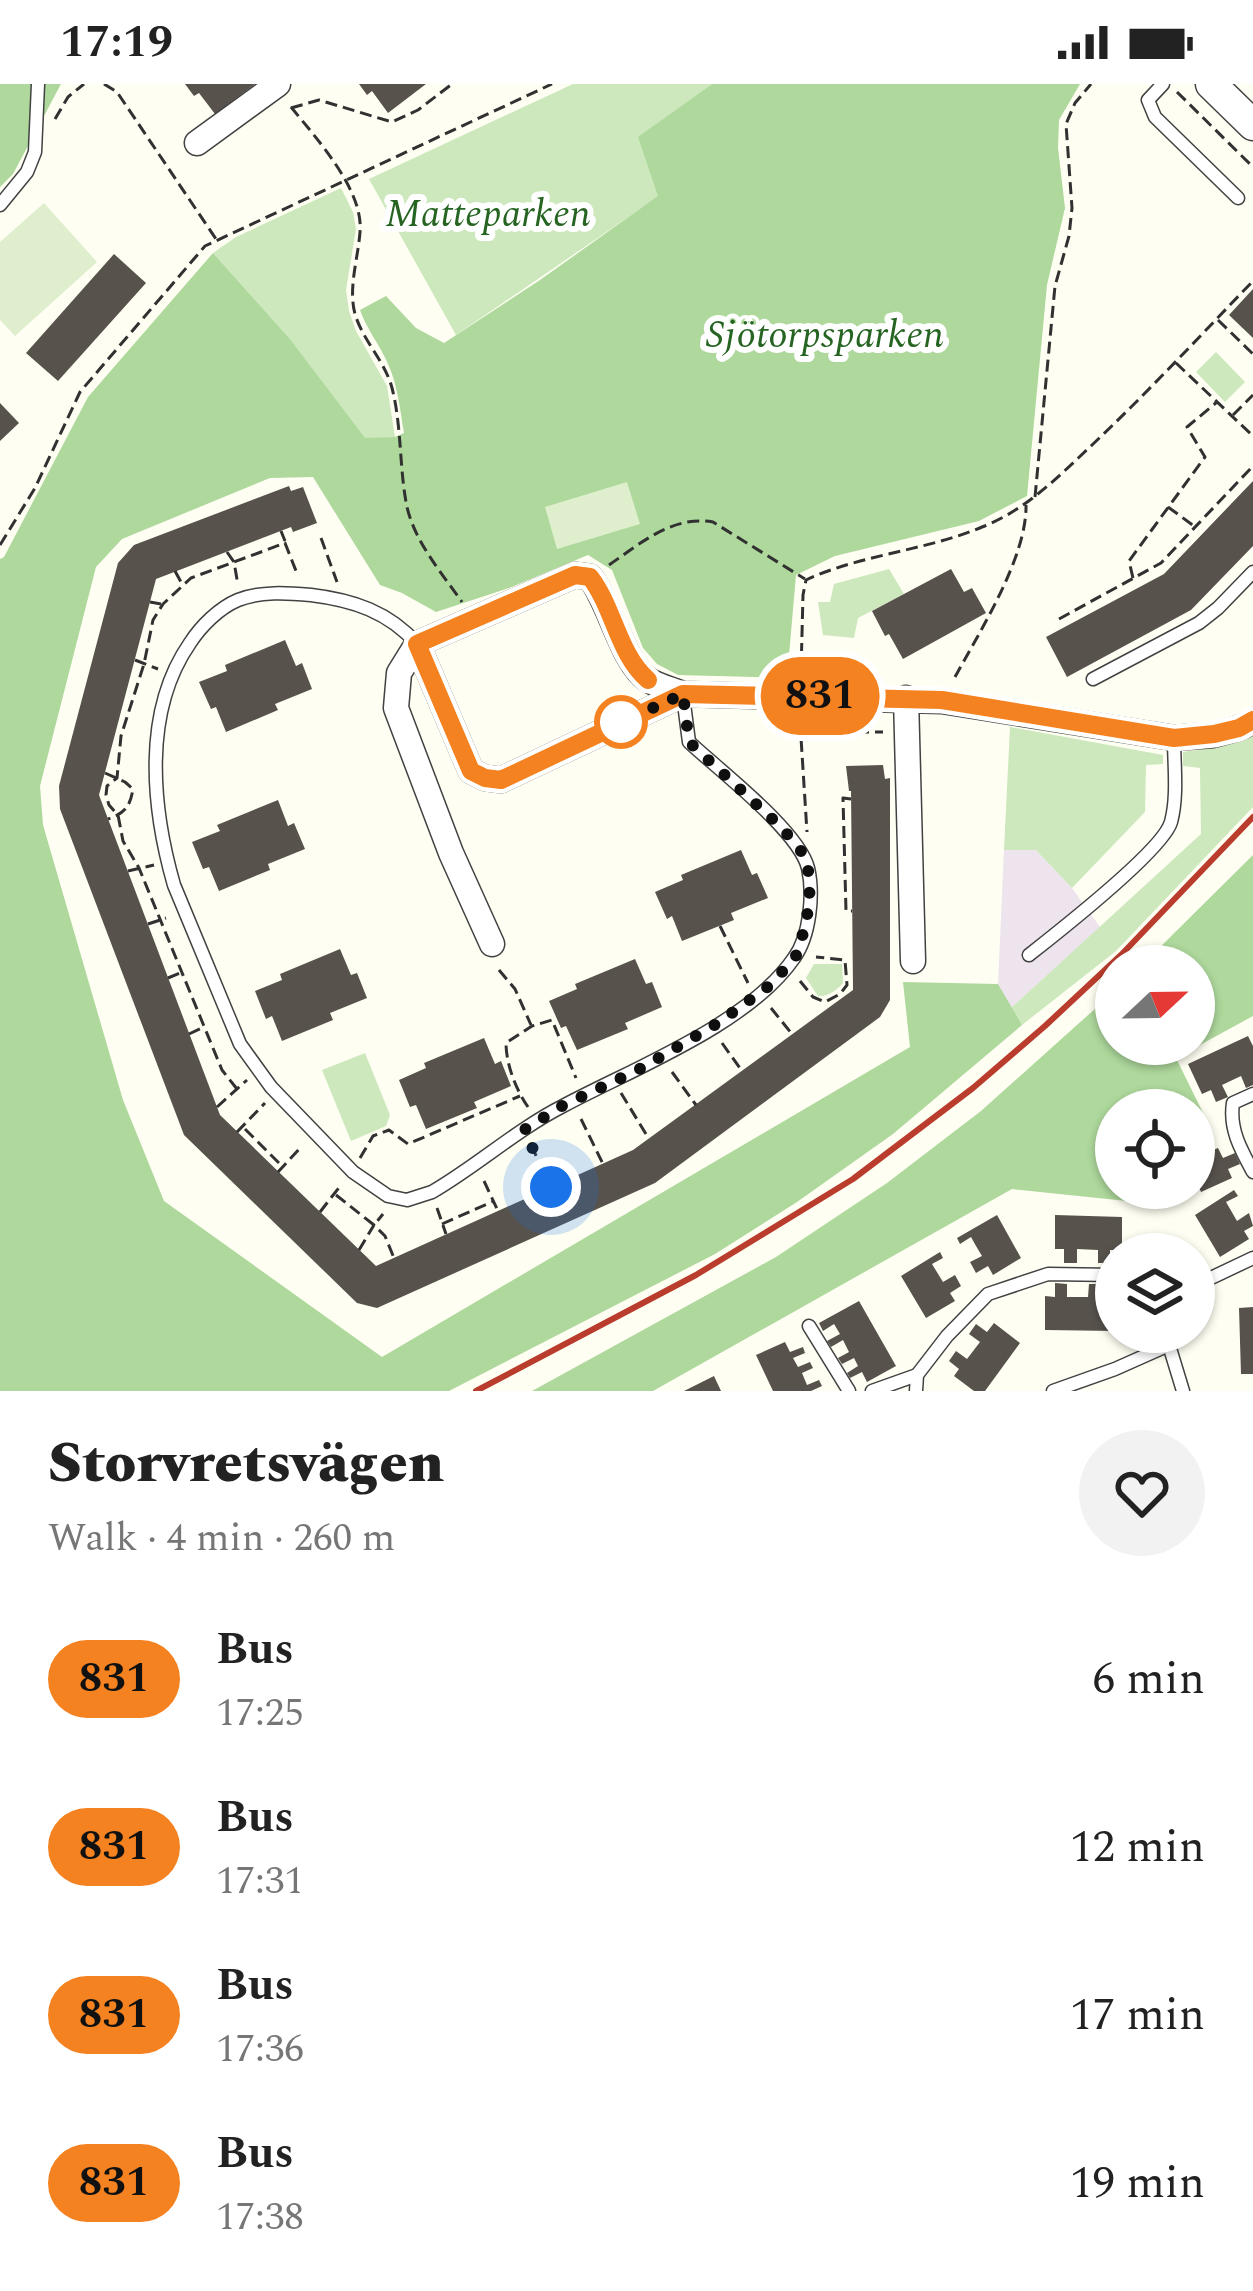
<!DOCTYPE html>
<meta charset="utf-8">
<style>
:root{--surface:#fff;--page:#f2f2f2;--text:#222;--muted:#767676}
body{margin:0;font-family:Spectral,serif;background:var(--page);color:var(--text);height:100vh;display:flex;flex-direction:column;font-size:45px;white-space:nowrap}
*{box-sizing:border-box;margin:0}
p{font-size:39px;color:var(--muted)}
.icon{flex:none;width:66px;height:66px;fill:none;stroke:currentColor;stroke-width:2;stroke-linecap:round;stroke-linejoin:round}
.map{position:relative;height:1307px;overflow:hidden}
.panel{display:flex;flex-direction:column;background:var(--surface);flex:1}
.panel>*{flex:none}
.badge{padding:0 24px;border-radius:39px;font-size:42px;line-height:78px}
.needle{width:78px;rotate:68deg}
.controls{position:absolute;left:1095px;top:861px;display:grid;gap:24px}
.controls a{display:grid;place-items:center;width:120px;height:120px;border-radius:50%;background:var(--surface);box-shadow:0 3px 9px #0004;font-size:60px}
.you{position:absolute;width:60px;height:60px;margin:-30px;border:9px solid #fff;border-radius:50%;background:#1a73e8;box-shadow:0 0 0 18px #1a73e833}
.map>.badge{position:absolute;translate:-50% -50%;box-shadow:0 0 0 6px #fff}
.round{display:grid;place-items:center;flex:none;width:126px;height:126px;border-radius:63px;background:var(--page)}
.headline{display:flex;align-items:center;justify-content:space-between;height:204px;padding:0 48px}
h1{font-size:57px;font-weight:800;line-height:90px}
ul{padding:0;list-style:none}
li{display:flex;align-items:center;gap:36px;height:168px;padding:0 48px}
li div{flex:1}
li b{display:block;font-size:45px}
li em{font-style:normal}
li .badge{min-width:132px;font-weight:700;text-align:center}
.status{display:flex;justify-content:space-between;align-items:center;height:84px;padding:0 60px;background:var(--surface);direction:ltr}
.status svg{height:33px;fill:currentColor}
.map>svg:first-child{display:block}
</style>
<div class="status"><b>17:19</b><svg viewBox="0 0 49 12"><path d="M0 12V9h3v3zM5 12V6h3v6zM10 12V3h3v9zM15 12V0h3v12zM26 1h20v11H26zM47 4h2v5h-2z"/></svg></div>
<div class="map">
<svg width="1253" height="1307" viewBox="0 0 1253 1307">
<rect width="100%" height="100%" fill="#fefef2"/>
<polygon fill="#ede4ed" points="1004,766 1036,766 1072,804 1100,843 1011,924 998,900"/>
<g fill="#cce8bc">
<polygon points="573,0 712,0 639,53 659,112 456,251 369,95"/>
<polygon points="341,104 353,128 356,145 346,206 349,227 356,247 387,302 395,353 365,355 290,255 213,169 236,153"/>
<polygon points="1216,268 1245,298 1225,318 1196,288"/>
<polygon points="889,485 904,510 858,534 854,554 823,551 818,518 830,518 834,500"/>
<polygon points="1010,643 1163,671 1163,680 1146,681 1145,728 1072,804 1036,766 1004,766"/>
<polygon points="1253,650 1253,723 1116,867 1022,941 1011,924 1201,750 1200,684 1183,682 1183,668 1212,664"/>
<path d="M 814,880 L 842,880 L 843,899 C 837,906 828,913 818,912 L 806,894 Z"/>
<polygon points="365,969 390,1031 386,1042 351,1057 322,986"/>
</g>
<g fill="#aed89c">
<polygon points="0,0 61,0 13,90 0,103"/>
<path d="M 712,0 L 1080,0 L 1059,36 L 1058,64 L 1065,124 L 1047,201 L 1027,412 L 979,437 L 835,472 L 796,491 L 787,594 L 678,591 L 657,580 L 643,564 L 612,486 L 588,471 L 509,504 L 436,528 L 402,509 L 380,501 L 313,393 L 270,394 L 122,455 L 96,483 L 40,702 L 43,741 L 123,1016 L 164,1117 L 382,1273 L 910,963 L 903,898 L 998,900 L 1022,941 L 893,1050 L 797,1118 L 715,1170 L 449,1307 L 0,1307 L 0,475 L 4,473 L 88,313 L 213,169 L 290,255 L 365,354 L 395,353 L 404,349 C 400,326 398,302 388,280 C 380,261 367,246 360,226 L 386,212 L 416,244 L 444,259 L 540,196 L 658,112 L 638,53 Z"/>
<polygon points="1253,771 1253,932 1176,974 1209,1041 1194,1046 1194,1026 1116,1026 1116,1104 1173,1104 1165,1121 1012,1105 653,1307 532,1307 776,1173 887,1099 981,1027 1116,906 1116,960 1194,960 1194,882 1141,882"/>
</g>
<g fill="#dfefce">
<polygon points="44,119 97,178 15,252 0,236 0,158"/>
<polygon points="627,398 640,440 557,465 545,423"/>
</g>
<g fill="#57524c">
<polygon points="185,0 255,0 215,30 199,9 194,12"/>
<polygon points="359,0 426,0 388,29 372,7 367,11"/>
<polygon points="114,170 146,199 58,297 26,269"/>
<polygon points="1253,205 1253,254 1229,231"/>
<polygon points="0,319 19,339 0,357"/>
<polygon points="1253,397 1253,462 1191,526 1067,593 1046,553 1164,490"/>
<polygon points="289,402 291,407 303,403 317,439 293,448 291,443 156,495 99,711 220,1031 376,1182 633,1066 853,906 851,707 849,707 846,682 883,681 885,695 890,694 890,916 880,933 655,1099 377,1224 357,1219 184,1051 60,725 59,702 118,479 134,461"/>
<polygon points="951,485 964,508 972,504 986,529 903,575 889,550 885,552 872,527"/>
<polygon points="285,556 296,582 302,579 312,605 275,620 278,626 226,648 216,623 211,625 199,598 227,587 225,581"/>
<polygon points="278,716 288,742 294,739 305,765 268,780 270,786 219,807 209,783 203,785 192,758 220,747 217,741"/>
<polygon points="741,766 752,791 757,789 768,814 731,829 734,836 682,857 672,832 667,835 655,808 683,796 681,791"/>
<polygon points="340,865 351,891 357,889 367,914 330,929 333,936 282,957 272,932 266,935 255,907 282,896 280,890"/>
<polygon points="635,875 646,900 652,898 662,923 625,939 628,945 577,966 566,942 561,944 549,917 577,905 575,900"/>
<polygon points="1248,952 1253,962 1253,1001 1246,1004 1241,992 1222,1001 1228,1013 1216,1018 1211,1006 1202,1010 1188,980"/>
<polygon points="484,954 495,980 501,977 511,1002 474,1018 477,1024 426,1045 416,1021 410,1023 399,996 426,984 424,979"/>
<polygon points="1218,1064 1223,1074 1235,1069 1240,1080 1228,1085 1232,1094 1201,1108 1194,1092 1194,1074"/>
<polygon points="1234,1106 1238,1112 1226,1118 1237,1137 1249,1129 1253,1142 1244,1147 1249,1155 1220,1173 1195,1131"/>
<polygon points="997,1131 1021,1174 993,1191 988,1182 976,1189 970,1178 982,1172 976,1162 971,1153 960,1160 957,1154"/>
<polygon points="1055,1131 1122,1133 1122,1166 1110,1166 1110,1179 1098,1179 1098,1166 1077,1165 1077,1179 1064,1179 1064,1165 1055,1165"/>
<polygon points="940,1168 943,1174 932,1180 943,1198 955,1191 961,1202 950,1209 955,1217 926,1234 901,1192"/>
<polygon points="1055,1199 1067,1200 1067,1213 1088,1213 1089,1200 1101,1200 1100,1214 1116,1214 1116,1247 1045,1246 1045,1212 1055,1213"/>
<polygon points="859,1217 896,1282 867,1298 862,1288 850,1294 847,1289 858,1282 854,1274 842,1280 838,1274 849,1268 843,1256 831,1263 827,1257 840,1250 834,1240 823,1247 819,1239"/>
<polygon points="1253,1223 1253,1290 1241,1290 1239,1224"/>
<polygon points="994,1239 1020,1259 985,1307 974,1307 954,1292 959,1285 949,1277 956,1267 967,1275 980,1258 969,1250 976,1240 987,1248"/>
<polygon points="785,1258 790,1268 803,1263 805,1269 793,1274 798,1283 810,1278 813,1284 802,1289 807,1301 819,1296 822,1302 811,1307 773,1307 756,1271"/>
<polygon points="714,1292 721,1307 684,1307"/>
</g>
<g fill="none" stroke-linecap="round" stroke-linejoin="round">
<g stroke="#424242" stroke-width="15">
<g id="service">
<polyline points="1163,0 1148,16 1155,33 1238,114"/>
<polyline points="0,121 27,88 35,68 38,0"/>
<path d="M 417,560 C 389,528 353,516 311,511 C 288,509 260,507 238,516 C 219,524 201,542 190,559 C 142,628 152,724 174,801 L 240,960 L 271,1003 L 353,1088 L 388,1112 L 407,1116 L 432,1108 C 477,1082 516,1046 563,1022 C 632,985 749,940 794,874 C 810,852 814,810 808,784 C 799,747 719,686 689,658 L 683,612"/>
<polyline points="1093,595 1199,539 1218,524 1253,488"/>
<path d="M 1029,871 C 1057,849 1163,766 1171,738 C 1178,712 1174,681 1174,654"/>
<path d="M 1253,1010 L 1233,1019 C 1229,1045 1241,1066 1253,1088"/>
<polyline points="1194,1202 1253,1174"/>
<polyline points="809,1242 849,1307"/>
<polyline points="1165,1248 1183,1307"/>
<polyline points="872,1307 917,1291"/>
<polyline points="916,1307 917,1291 947,1252 988,1210 1048,1190 1116,1191"/>
<polyline points="1053,1307 1115,1285 1169,1261"/>
</g>
</g>
<g stroke="#424242" stroke-width="27">
<g id="minor">
<polyline points="197,59 278,0"/>
<polyline points="417,560 399,589 396,624 451,769 492,860"/>
<path d="M 683,610 L 501,696 L 485,694 L 471,687 L 417,560 L 575,491 L 590,493 C 610,519 623,579 647,595 C 657,602 671,605 683,610 L 942,617 L 1174,654 L 1213,651 L 1239,644 L 1253,637"/>
<polyline points="906,614 913,877"/>
</g>
</g>
<g stroke="#424242" stroke-width="33">
<polyline id="tertiary" points="1211,0 1253,41"/>
</g>
<g stroke="#313131" stroke-width="3" stroke-dasharray="12 6" stroke-linecap="butt">
<polyline points="104,0 117,8 216,155"/>
<polyline points="1177,8 1253,83"/>
<path d="M 291,23 C 316,54 364,106 360,148 C 358,175 348,204 355,230 C 363,257 385,277 392,304 C 402,343 399,384 407,423 C 415,458 441,488 462,518"/>
<polyline points="291,24 319,16 392,38 418,26 452,0"/>
<polyline points="55,35 68,13 84,0"/>
<polyline points="1218,236 1253,270"/>
<polyline points="1176,279 1253,352"/>
<polyline points="1233,331 1253,311"/>
<polyline points="1035,413 1055,202 1069,152 1072,124 1066,40 1075,19 1091,0"/>
<polyline points="1168,423 1194,442"/>
<polyline points="281,447 285,457"/>
<polyline points="321,454 337,498"/>
<polyline points="0,461 35,404 80,308 205,162 552,0"/>
<polyline points="227,468 234,478 238,501"/>
<path d="M 609,481 C 641,459 673,431 713,438 L 805,495"/>
<polyline points="175,487 182,500"/>
<polyline points="1133,494 1129,477 1205,373 1187,343 1217,318"/>
<polyline points="150,518 161,520"/>
<polyline points="1059,535 1161,479 1253,382"/>
<polyline points="135,576 158,585"/>
<path d="M 801,589 L 803,511 L 806,496 C 862,470 925,467 982,443 C 1026,426 1058,393 1092,361 C 1148,308 1200,252 1253,197"/>
<path d="M 955,593 C 980,547 1027,473 1026,421"/>
<polyline points="800,638 807,748"/>
<polyline points="803,648 883,648"/>
<path d="M 105,689 L 125,698 L 133,705 C 130,723 125,729 108,735"/>
<polyline points="851,715 843,714 846,827 852,827"/>
<polyline points="128,787 154,781"/>
<polyline points="148,840 166,834"/>
<polyline points="720,842 748,899"/>
<polyline points="499,886 515,905 531,941"/>
<polyline points="168,894 180,889"/>
<polyline points="800,897 813,913 825,918 840,910 847,901 845,876 816,873"/>
<polyline points="771,924 792,950"/>
<polyline points="189,950 202,944"/>
<polyline points="722,959 742,987"/>
<polyline points="672,988 696,1021"/>
<polyline points="237,1005 222,986 139,784 123,757 118,731 109,721 106,711 107,702 117,694 121,652 144,580 153,536 163,520 191,494 285,459 298,492"/>
<polyline points="621,1009 649,1055"/>
<polyline points="217,1023 247,996"/>
<path d="M 528,1023 C 516,1006 506,980 506,959 L 532,942 L 552,936 L 576,994"/>
<polyline points="581,1035 603,1080"/>
<polyline points="245,1045 282,1082"/>
<polyline points="237,1048 265,1019"/>
<polyline points="531,1061 551,1103"/>
<polyline points="360,1074 373,1052 389,1046 408,1060 520,1012"/>
<polyline points="278,1088 301,1063"/>
<polyline points="484,1097 498,1127"/>
<polyline points="336,1111 374,1141 383,1130"/>
<polyline points="437,1124 446,1150"/>
<polyline points="320,1128 341,1101"/>
<polyline points="442,1140 494,1117"/>
<polyline points="359,1166 374,1141 385,1152 394,1174"/>
</g>
<use href="#service" stroke="#fff" stroke-width="12"/>
<use href="#minor" stroke="#fff" stroke-width="24"/>
<use href="#tertiary" stroke="#fff" stroke-width="30"/>
<polyline stroke="#b93c2d" stroke-width="6" points="476,1307 696,1191 853,1095 973,1004 1045,942 1121,871 1253,733"/>
</g>
<g fill="none" stroke-linecap="round" stroke-linejoin="round">
<g stroke="#fff" stroke-width="27">
<path id="line" d="M 648,596 C 618,570 614,524 590,493 L 575,491 L 417,560 L 471,687 L 485,694 L 501,696 L 683,610 L 942,616 L 1174,654 L 1214,650 L 1239,644 L 1253,636"/>
</g>
<use href="#line" stroke="#f58220" stroke-width="18"/>
<polyline stroke="#0f0f0f" stroke-width="12" stroke-dasharray="0 21.6" points="551,1103 524,1046 562,1022 638,986 718,939 769,902 795,874 800,862 810,818 808,784 801,767 782,744 689,658 683,610 610,644 621,638"/>
</g>
<circle fill="#fff" stroke="#f58220" stroke-width="6" cx="621" cy="638" r="24"/>
<g text-anchor="middle" dominant-baseline="central" stroke-width="12" stroke-linejoin="round" paint-order="stroke">
<g font-size="39" font-style="italic" fill="#266422" stroke="#fff">
<text x="488" y="130">Matteparken</text>
<text x="825" y="251">Sjötorpsparken</text>
</g>
</g>
</svg>
<div class="controls">
<a><svg class="needle" viewBox="-14 -14 28 28"><path d="M0-13l5 13h-10z" fill="#e53935"/><path d="M0 13l5-13h-10z" fill="#767676"/></svg></a>
<a><svg class="icon" aria-label="locate" viewBox="0 0 24 24"><circle cx="12" cy="12" r="6"/><path d="M12 2v4M12 18v4M2 12h4M18 12h4"/></svg></a>
<a><svg class="icon" aria-label="layers" viewBox="0 0 24 24"><path d="M12 4l9 5-9 5-9-5zM3 14l9 5 9-5"/></svg></a>
</div>
<div class="you" style="left:551px;top:1103px"></div>
<b class="badge" style="left:820px;top:612px;background:#f58220;color:#111">831</b>
</div>
<section class="panel">
<div class="headline"><div><h1>Storvretsvägen</h1><p>Walk · 4 min · 260 m</p></div><a class="round"><svg class="icon" aria-label="heart" viewBox="0 0 24 24"><path d="M12 20l-8-8c-3-5 5-10 8-4 3-6 11-1 8 4z"/></svg></a></div>
<ul>
<li><span class="badge" style="background:#f58220;color:#111">831</span><div><b>Bus</b><p>17:25</p></div><em>6 min</em></li>
<li><span class="badge" style="background:#f58220;color:#111">831</span><div><b>Bus</b><p>17:31</p></div><em>12 min</em></li>
<li><span class="badge" style="background:#f58220;color:#111">831</span><div><b>Bus</b><p>17:36</p></div><em>17 min</em></li>
<li><span class="badge" style="background:#f58220;color:#111">831</span><div><b>Bus</b><p>17:38</p></div><em>19 min</em></li>
</ul>
</section>
